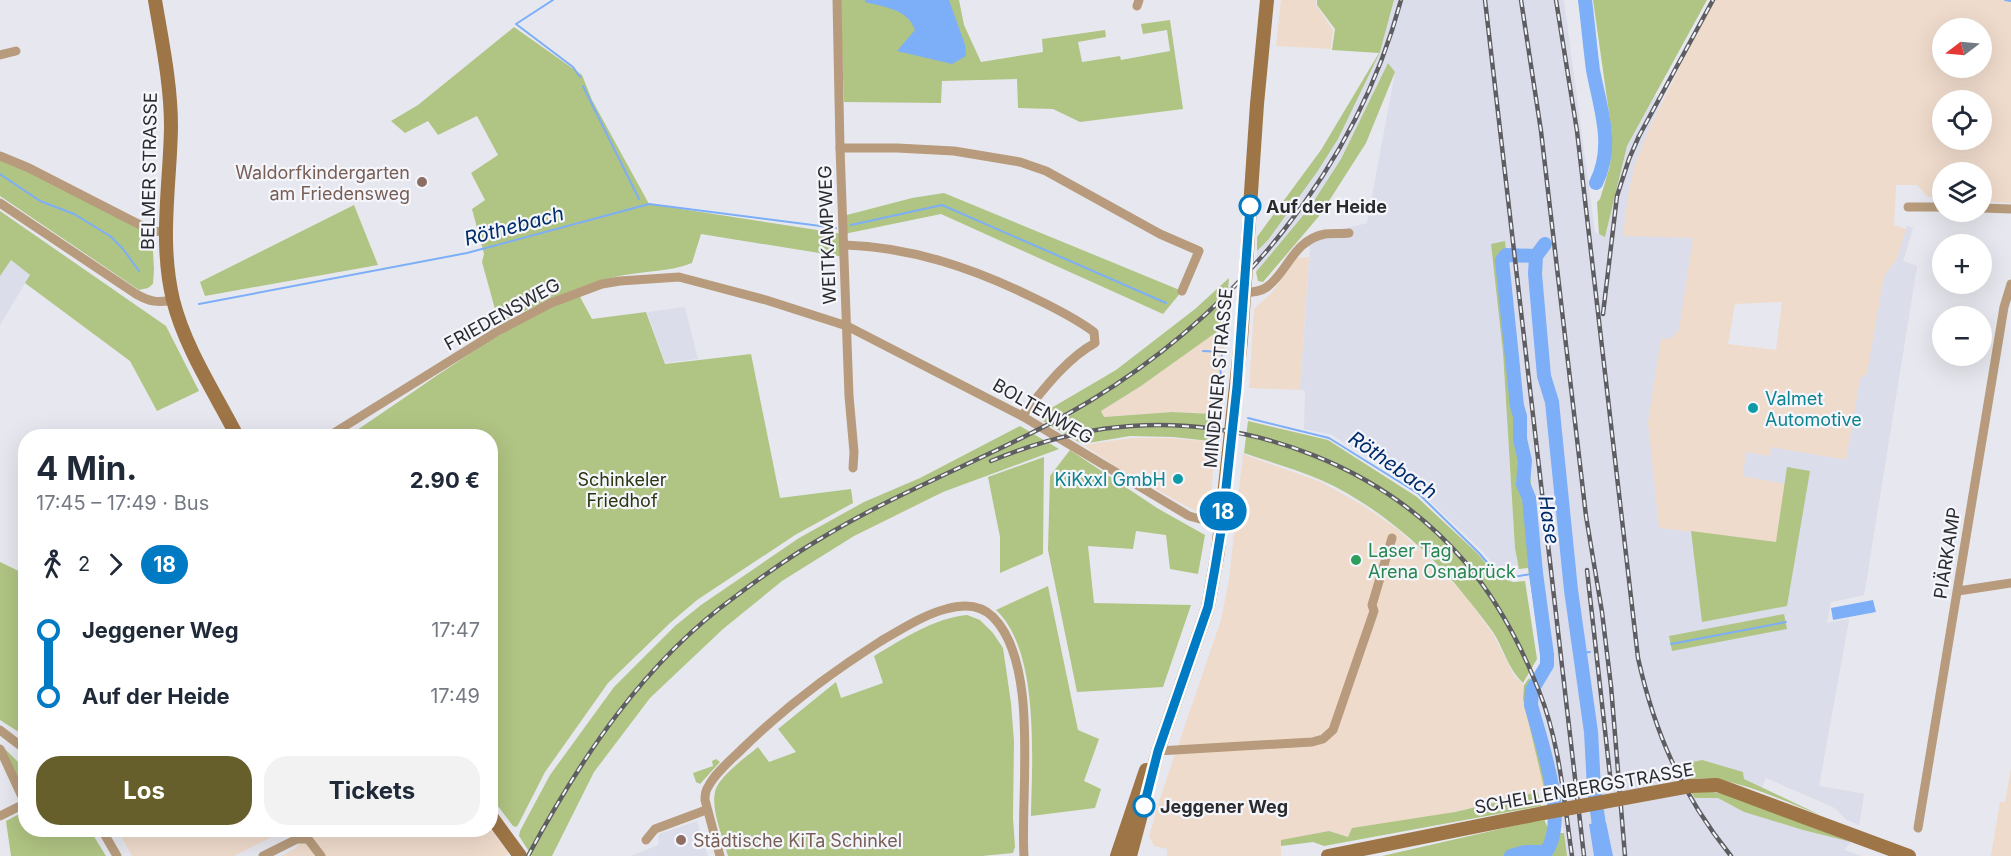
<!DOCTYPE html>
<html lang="de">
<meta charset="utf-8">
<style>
:root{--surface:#fff;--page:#f2f2f3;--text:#1f2937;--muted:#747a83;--accent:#665f2b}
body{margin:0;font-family:Inter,sans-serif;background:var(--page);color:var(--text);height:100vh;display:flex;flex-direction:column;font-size:22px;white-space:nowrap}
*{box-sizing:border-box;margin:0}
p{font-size:20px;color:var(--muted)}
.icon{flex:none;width:33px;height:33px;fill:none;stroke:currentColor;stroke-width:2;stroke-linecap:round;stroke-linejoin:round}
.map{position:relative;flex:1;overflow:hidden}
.drawer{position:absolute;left:18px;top:429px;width:480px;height:408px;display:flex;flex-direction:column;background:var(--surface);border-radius:24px;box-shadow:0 6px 24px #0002}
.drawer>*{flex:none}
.badge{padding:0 12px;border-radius:20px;font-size:21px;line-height:39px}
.needle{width:39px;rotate:254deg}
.tools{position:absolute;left:1932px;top:18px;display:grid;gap:12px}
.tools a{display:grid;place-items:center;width:60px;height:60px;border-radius:50%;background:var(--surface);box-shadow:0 6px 24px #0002;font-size:30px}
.map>.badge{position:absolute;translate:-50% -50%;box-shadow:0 0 0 3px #fff}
.legs{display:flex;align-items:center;gap:9px;height:66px;padding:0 18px;font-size:20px}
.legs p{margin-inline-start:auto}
.overview{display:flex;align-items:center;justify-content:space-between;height:102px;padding:0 18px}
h1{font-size:33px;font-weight:700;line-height:45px}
.primary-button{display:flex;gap:12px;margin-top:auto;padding:12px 18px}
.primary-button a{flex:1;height:69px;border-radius:24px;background:var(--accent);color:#fff;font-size:24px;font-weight:700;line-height:69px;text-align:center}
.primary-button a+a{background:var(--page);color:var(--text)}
ul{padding:0 18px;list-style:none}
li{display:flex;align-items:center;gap:21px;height:66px;font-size:22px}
li i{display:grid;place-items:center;width:9px;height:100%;margin:0 8px;background:currentColor}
li i::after{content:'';width:15px;height:15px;margin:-8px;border:4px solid;border-radius:50%;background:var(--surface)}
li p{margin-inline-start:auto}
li:first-child i{background:linear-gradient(#0000 50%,currentColor 0)}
li:last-child i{background:linear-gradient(currentColor 50%,#0000 0)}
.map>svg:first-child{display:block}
</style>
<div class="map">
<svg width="2011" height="856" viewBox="0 0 2011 856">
<rect width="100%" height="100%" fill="#e7e8ef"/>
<g fill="#efdbcc" fill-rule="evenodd">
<polygon points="1281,0 1316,0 1316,5 1333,30 1331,49 1276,46"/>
<path d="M 1713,0 L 2011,0 L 2011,203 L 1982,201 L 1982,172 L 1942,172 L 1942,198 L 1928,197 L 1917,185 L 1896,185 L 1894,225 L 1906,229 L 1907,226 L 1913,228 L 1903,261 L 1917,266 L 1864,595 L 1831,602 L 1827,623 L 1849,619 L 1819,786 L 1864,794 L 1859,825 L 1847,820 L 1835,808 L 1766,778 L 1761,788 L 1744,779 L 1683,764 L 1622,236 L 1628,195 L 1634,167 L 1647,133 ZM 1942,28 L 1982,28 L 1982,68 L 1942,68 ZM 1942,100 L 1982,100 L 1982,140 L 1942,140 ZM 1782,302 L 1776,350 L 1728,344 L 1735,304 Z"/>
<polygon points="1309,257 1300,390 1249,388 1254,309 1274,290 1296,258"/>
<polygon points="1225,326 1220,414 1172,412 1103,417 1101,411 1141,386"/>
<polygon points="1131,438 1170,438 1216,442 1209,513 1195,511 1118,468 1083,445"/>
<polygon points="1243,454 1321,482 1361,504 1396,528 1425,554 1464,594 1493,634 1515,677 1524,685 1523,700 1544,786 1538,792 1349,837 1329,831 1281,841 1281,856 1167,856 1167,849 1154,846 1149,836 1160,798 1221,620 1229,579"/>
<polygon points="2011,768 2011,856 1991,856 2000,802 2005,802"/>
<polygon points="491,829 509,853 505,856 281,856 295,849 309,830"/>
<polygon points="133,830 286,830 234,856 132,856 121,836"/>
</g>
<g fill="#dbddeb">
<polygon points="1394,0 1564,0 1595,232 1605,237 1627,146 1655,95 1662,101 1647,133 1634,167 1628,195 1623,236 1693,238 1679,329 1671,339 1661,338 1648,422 1659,528 1777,542 1785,484 1743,476 1746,452 1769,456 1771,447 1846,460 1860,379 1867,373 1884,276 1897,259 1907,226 1913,228 1903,261 1917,266 1864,595 1831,602 1827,623 1849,619 1819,786 1864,794 1859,825 1847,820 1835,808 1766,778 1761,788 1744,779 1743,772 1702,760 1683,764 1689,779 1691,792 1695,798 1718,798 1744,812 1803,830 1851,842 1844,850 1862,856 1567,856 1564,833 1531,705 1532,690 1541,676 1553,668 1541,578 1503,352 1515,548 1519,569 1499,571 1482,551 1420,492 1332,435 1304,429 1305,391 1300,390 1310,248 1307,242 1324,234 1367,223 1395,72 1388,63 1341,159 1310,207 1256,272 1257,251 1268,240 1380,52"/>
<polygon points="11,260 30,275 0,325 0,276"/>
<polygon points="685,307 698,359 665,363 647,312"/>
<polygon points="697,821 708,856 630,856 658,845 659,834"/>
</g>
<g fill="#b0c483">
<polygon points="840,0 959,0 964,25 981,62 1043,52 1042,39 1105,30 1106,37 1078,42 1082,62 1120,56 1121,60 1170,51 1167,30 1143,34 1141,24 1170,20 1183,109 1080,122 1053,109 1018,108 1017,79 942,81 941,103 844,102"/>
<polygon points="1317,0 1394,0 1380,52 1338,139 1317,172 1268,240 1257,251 1257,237 1321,150 1379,53 1332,50 1335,29 1317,5"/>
<polygon points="1593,0 1707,0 1627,146 1605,237 1599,234 1597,202 1600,199 1610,166 1612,134"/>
<path d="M 514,27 L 582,75 L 592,100 L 649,204 L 843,234 L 843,216 L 912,198 L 944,193 L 1182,291 L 1163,314 L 941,214 L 844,234 L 844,257 L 701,234 L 692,263 C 669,272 643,271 619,276 C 579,285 542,303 505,320 L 501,319 L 495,309 L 482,262 L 484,254 L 472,209 L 485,200 L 471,173 L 498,155 L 477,116 L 438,135 L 428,121 L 405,133 L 391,121 L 418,105 Z"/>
<polygon points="1388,63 1395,72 1366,143 1320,215 1263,282 1258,281 1256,272 1310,207 1341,159"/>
<polygon points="0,160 29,172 152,234 154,269 153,284 148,288 139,290 0,196"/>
<polygon points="354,205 378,265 205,296 200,282"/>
<polygon points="0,211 166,326 199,391 157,411 130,361 25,283 30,275 11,260 0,276"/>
<polygon points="1505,241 1541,578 1553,668 1544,674 1528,568 1519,569 1515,548 1503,352 1491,244"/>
<polygon points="1229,278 1225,326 1141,386 1101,411 1104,417 1172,412 1213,414 1210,441 1173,437 1130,436 1082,444 1036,417 1116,370 1195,309"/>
<path d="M 579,295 L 592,319 L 646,312 L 665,364 L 751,354 L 780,498 L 851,489 L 853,503 L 795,535 L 697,600 L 670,623 L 608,683 L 545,772 L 518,825 L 516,827 L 513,826 L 491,797 L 490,436 L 360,436 L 357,430 C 427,384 501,326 579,295 Z"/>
<path d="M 1248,421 L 1328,440 L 1417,497 L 1477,553 L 1497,576 L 1513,582 L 1525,581 L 1537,659 L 1523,683 C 1508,669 1504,649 1493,632 C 1484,620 1475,608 1465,596 C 1429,550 1375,504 1321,480 C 1296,469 1269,462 1244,453 Z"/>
<polygon points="1020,426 1059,449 943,492 854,536 782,581 723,629 650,698 594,772 552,856 532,856 519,836 520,831 550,775 614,687 675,626 701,605 799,538 864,502 920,478"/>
<polygon points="1070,450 1157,508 1205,535 1198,574 1170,569 1166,535 1136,531 1133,549 1088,546 1094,603 1191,605 1163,687 1077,692 1048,550 1050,476"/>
<polygon points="1044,457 1043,554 1000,573 1000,537 988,477"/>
<polygon points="1787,467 1810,471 1787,606 1702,622 1691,531 1776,542"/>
<polygon points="0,562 25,574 25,736 0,720"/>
<path d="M 1048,586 L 1078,730 L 1099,739 L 1084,781 L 1101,789 L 1095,808 L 1031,816 C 1032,760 1040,651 996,610 Z"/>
<polygon points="1784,614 1787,629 1672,651 1669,636"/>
<path d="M 967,615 L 980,620 L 993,633 L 1003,648 L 1011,703 L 1014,741 L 1013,818 L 1015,847 L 1013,853 L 982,856 L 728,856 C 723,837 706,800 719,783 C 729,769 745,758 758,747 L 769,762 L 796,752 L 778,729 L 836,682 L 841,698 L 883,683 L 874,656 C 903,639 934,618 967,615 Z"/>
<polygon points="1529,678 1534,687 1532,691 1531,705 1555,804 1548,805 1523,699 1524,685"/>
<polygon points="2,746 19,763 25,767 25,797"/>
<polygon points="716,759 720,762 700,784 696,782 693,773 713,766 712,761"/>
<path d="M 1702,760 L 1743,772 L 1744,779 L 1820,815 C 1782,801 1729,773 1689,779 L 1683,764 Z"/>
<polygon points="1706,791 1730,795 1851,842 1803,830 1744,812 1718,798 1695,798 1691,792"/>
<polygon points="1538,792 1541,806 1324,846 1313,842 1281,846 1281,840 1329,831 1348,837 1352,828 1455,812"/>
<polygon points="25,811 26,830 90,830 106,856 11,856 6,821"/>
<polygon points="1544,819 1550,833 1564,833 1567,856 1382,856"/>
</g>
<g fill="#7daef8">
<path d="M 865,0 L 949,0 L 965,45 L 966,56 L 952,64 L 897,51 L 915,30 C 908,9 884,7 865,2 Z"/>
<polygon points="1873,600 1876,612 1833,620 1831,608"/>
<polygon points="1606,822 1613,856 1594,856 1589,824"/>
</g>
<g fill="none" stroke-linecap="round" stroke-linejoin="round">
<g stroke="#7daef8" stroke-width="2">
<polyline points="553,0 516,24 573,67 580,77"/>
<polyline points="2005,0 2011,1"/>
<polyline points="583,86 639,199"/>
<polyline points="0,174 40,201 74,214 110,236 123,249 139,271"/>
<polyline points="851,225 942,205 1166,303"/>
<polyline points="199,304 467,253 649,204 836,228"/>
<polyline points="1203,351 1222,352 1220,381"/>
<polyline points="1217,411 1218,395"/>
<polyline points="1248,418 1329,438 1419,494 1479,553 1498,575 1514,577 1536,573"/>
<polyline points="1671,644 1786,622"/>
<polyline points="1580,653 1590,652"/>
</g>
<g stroke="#7daef8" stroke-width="14">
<path d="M 1585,0 C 1588,23 1590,47 1593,70 C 1600,108 1615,146 1596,183"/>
<polyline points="1545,244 1536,256 1535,274 1544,376 1552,402 1571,590 1591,732 1594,788 1603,856"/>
<path d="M 1511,856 L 1525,852 L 1546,852 C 1569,819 1541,742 1531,705 L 1532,690 L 1547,665 L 1547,655 L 1536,573 L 1529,498 L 1523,484 L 1525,461 L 1520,439 L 1520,416 L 1517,406 L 1502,260 L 1506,255 L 1536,256"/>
</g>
<g stroke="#b79b7c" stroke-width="9">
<polyline points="837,0 840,148 849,396 854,452 853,468"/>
<polyline points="1137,6 1139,0"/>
<polyline points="0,55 16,51"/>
<polyline points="840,148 897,148 954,151 1020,162 1046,171 1160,234 1199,251 1182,291"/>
<polyline points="0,156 29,168 152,231 165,232"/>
<path d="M 0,203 L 136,294 C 150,302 158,303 173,300"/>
<polyline points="1908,207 1942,207"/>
<polyline points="1982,208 2011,209"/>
<path d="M 844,245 C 911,247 973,268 1034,298 C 1055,308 1075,318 1094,332 L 1095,343 C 1066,359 1043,390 1022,416"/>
<path d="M 1244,293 C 1253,292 1260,292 1267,287 C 1288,272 1293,240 1325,234 C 1333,233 1341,234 1349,233"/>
<polyline points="329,436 498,331 551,303 602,284 620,281 679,277 766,300 847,326 1022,416 1189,516 1222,525"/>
<polyline points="1958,591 2011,583"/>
<polyline points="0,730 26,750"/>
<polyline points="0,749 25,803"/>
<polyline points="1158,751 1312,742 1323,739 1333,730 1374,611 1372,605 1392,538"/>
<polyline points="0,816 26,803"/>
<polyline points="1918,828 2004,307 2011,284"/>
<polyline points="102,830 117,856"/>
<polyline points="646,840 655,829 706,810"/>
<polyline points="263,856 297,839 308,839 321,856"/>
<path d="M 720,856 L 705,800 C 705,795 705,791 708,787 C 715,773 730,761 741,750 C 784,708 830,673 881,641 C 902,629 923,615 946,609 C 963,604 980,604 993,617 C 1040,664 1020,793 1024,856"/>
</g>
<g stroke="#9d7546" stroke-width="14">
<path d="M 155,0 C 162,42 171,84 171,127 C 170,186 159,241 173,300 C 185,348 215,393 237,436"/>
<polyline points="1690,786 1717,785 1731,790 1909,856"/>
<polyline points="490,815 520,856"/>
<polyline points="1117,856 1146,770"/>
<polyline points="1130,856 1158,751 1208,607 1218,551 1241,340 1257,104 1267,0"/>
<polyline points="1328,856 1543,813"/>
</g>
<g stroke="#5e5e62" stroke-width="4.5">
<g id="rail">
<polyline points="1485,0 1584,856"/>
<polyline points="1521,0 1541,131 1586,516 1602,612 1611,686 1625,856"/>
<path d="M 1556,0 L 1577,131 L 1638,658 C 1655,734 1682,795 1731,856"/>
<polyline points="1603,314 1617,196 1629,159 1639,136 1713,0"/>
<path d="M 991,461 C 1035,443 1083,429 1131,426 C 1254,418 1384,467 1465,562 C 1497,600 1521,645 1539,691 C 1560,743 1564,802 1572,856"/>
<polyline points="1587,570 1611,784"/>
<path d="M 528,856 C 581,758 644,662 736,596 C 764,575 794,554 825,536 C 910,485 1005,452 1090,401 C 1238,311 1356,168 1401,0"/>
</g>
</g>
<use href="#rail" stroke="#f4f6fc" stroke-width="2" stroke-dasharray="7" stroke-linecap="butt"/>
<polyline stroke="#9d7546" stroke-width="14" points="1543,813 1690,786"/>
</g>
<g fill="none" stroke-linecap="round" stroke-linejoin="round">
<g stroke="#fff" stroke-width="14">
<polyline id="line-1" points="1144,806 1158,751 1208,607 1215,568 1222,525 1237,387 1250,206"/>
</g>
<use href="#line-1" stroke="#007ac3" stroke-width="9"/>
</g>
<g fill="#8d6e63" stroke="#f4f6fc" stroke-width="2">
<circle cx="422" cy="182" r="6"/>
<circle cx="681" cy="840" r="6"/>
</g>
<g fill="#fff" stroke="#007ac3" stroke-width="3">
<circle cx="1250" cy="206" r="10"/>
<circle cx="1144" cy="806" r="10"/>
</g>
<g fill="#0f9aa8" stroke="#f4f6fc" stroke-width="2">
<circle cx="1753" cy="408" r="6"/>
<circle cx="1178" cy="479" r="6"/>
</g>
<circle fill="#2e9e5b" stroke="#f4f6fc" stroke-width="2" cx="1356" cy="560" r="6"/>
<g text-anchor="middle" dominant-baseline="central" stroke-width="4.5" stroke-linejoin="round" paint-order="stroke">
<g font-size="18" fill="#2b2b2e" stroke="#f4f6fc">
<text transform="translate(149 171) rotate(-89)">BELMER STRASSE</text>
<text transform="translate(827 235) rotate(-92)">WEITKAMPWEG</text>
<text transform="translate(502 314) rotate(-29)">FRIEDENSWEG</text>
<text transform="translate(1218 378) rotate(-85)">MINDENER STRASSE</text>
<text transform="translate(1043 411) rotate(30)">BOLTENWEG</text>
<text transform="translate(1947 553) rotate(-81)">PIÄRKAMP</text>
<text transform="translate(1584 788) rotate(-10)">SCHELLENBERGSTRASSE</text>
</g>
<g font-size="18" fill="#785e54" stroke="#f4f6fc" text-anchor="end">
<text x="410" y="172">Waldorfkindergarten<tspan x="410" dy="21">am Friedensweg</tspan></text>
<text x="693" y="840" text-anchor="start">Städtische KiTa Schinkel</text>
</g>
<g font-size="18" font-weight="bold" fill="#2b2b2e" stroke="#f4f6fc" text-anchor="start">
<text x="1266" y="206">Auf der Heide</text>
<text x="1160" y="806">Jeggener Weg</text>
</g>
<g font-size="18" fill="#0d838f" stroke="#f4f6fc" text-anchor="start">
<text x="1765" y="398">Valmet<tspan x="1765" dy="21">Automotive</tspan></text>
<text x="1166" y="479" text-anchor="end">KiKxxl GmbH</text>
</g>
<g font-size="18" fill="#2b350f" stroke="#f4f6fc">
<text x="622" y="479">Schinkeler<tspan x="622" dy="21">Friedhof</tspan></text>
</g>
<g font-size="18" fill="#27864d" stroke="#f4f6fc" text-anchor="start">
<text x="1368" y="550">Laser Tag<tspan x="1368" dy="21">Arena Osnabrück</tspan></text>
</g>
<g font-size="20" font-style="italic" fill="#002c6b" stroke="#f4f6fc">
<text transform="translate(514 226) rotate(-15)">Röthebach</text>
<text transform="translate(1393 465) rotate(35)">Röthebach</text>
<text transform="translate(1549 520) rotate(81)">Hase</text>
</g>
</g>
</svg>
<div class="tools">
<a><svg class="needle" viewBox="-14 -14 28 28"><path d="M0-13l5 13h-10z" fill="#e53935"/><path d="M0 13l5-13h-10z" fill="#747a83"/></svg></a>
<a><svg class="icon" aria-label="locate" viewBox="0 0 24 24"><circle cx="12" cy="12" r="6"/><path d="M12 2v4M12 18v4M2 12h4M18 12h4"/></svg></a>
<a><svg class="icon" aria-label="layers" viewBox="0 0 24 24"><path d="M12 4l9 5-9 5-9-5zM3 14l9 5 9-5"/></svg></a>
<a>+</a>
<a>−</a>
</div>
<b class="badge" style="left:1223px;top:511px;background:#007ac3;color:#fff">18</b>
<section class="drawer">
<div class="overview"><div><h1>4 Min.</h1><p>17:45 – 17:49 · Bus</p></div><b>2.90 €</b></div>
<div class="legs"><svg class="icon" aria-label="walk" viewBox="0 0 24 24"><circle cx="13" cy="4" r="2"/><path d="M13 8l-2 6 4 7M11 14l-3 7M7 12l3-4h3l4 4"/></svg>2<svg class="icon" aria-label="forward" viewBox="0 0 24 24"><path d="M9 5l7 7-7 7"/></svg><b class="badge" style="background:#007ac3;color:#fff">18</b></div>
<ul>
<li><i style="color:#007ac3"></i><b>Jeggener Weg</b><p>17:47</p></li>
<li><i style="color:#007ac3"></i><b>Auf der Heide</b><p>17:49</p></li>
</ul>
<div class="primary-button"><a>Los</a><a>Tickets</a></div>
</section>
</div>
